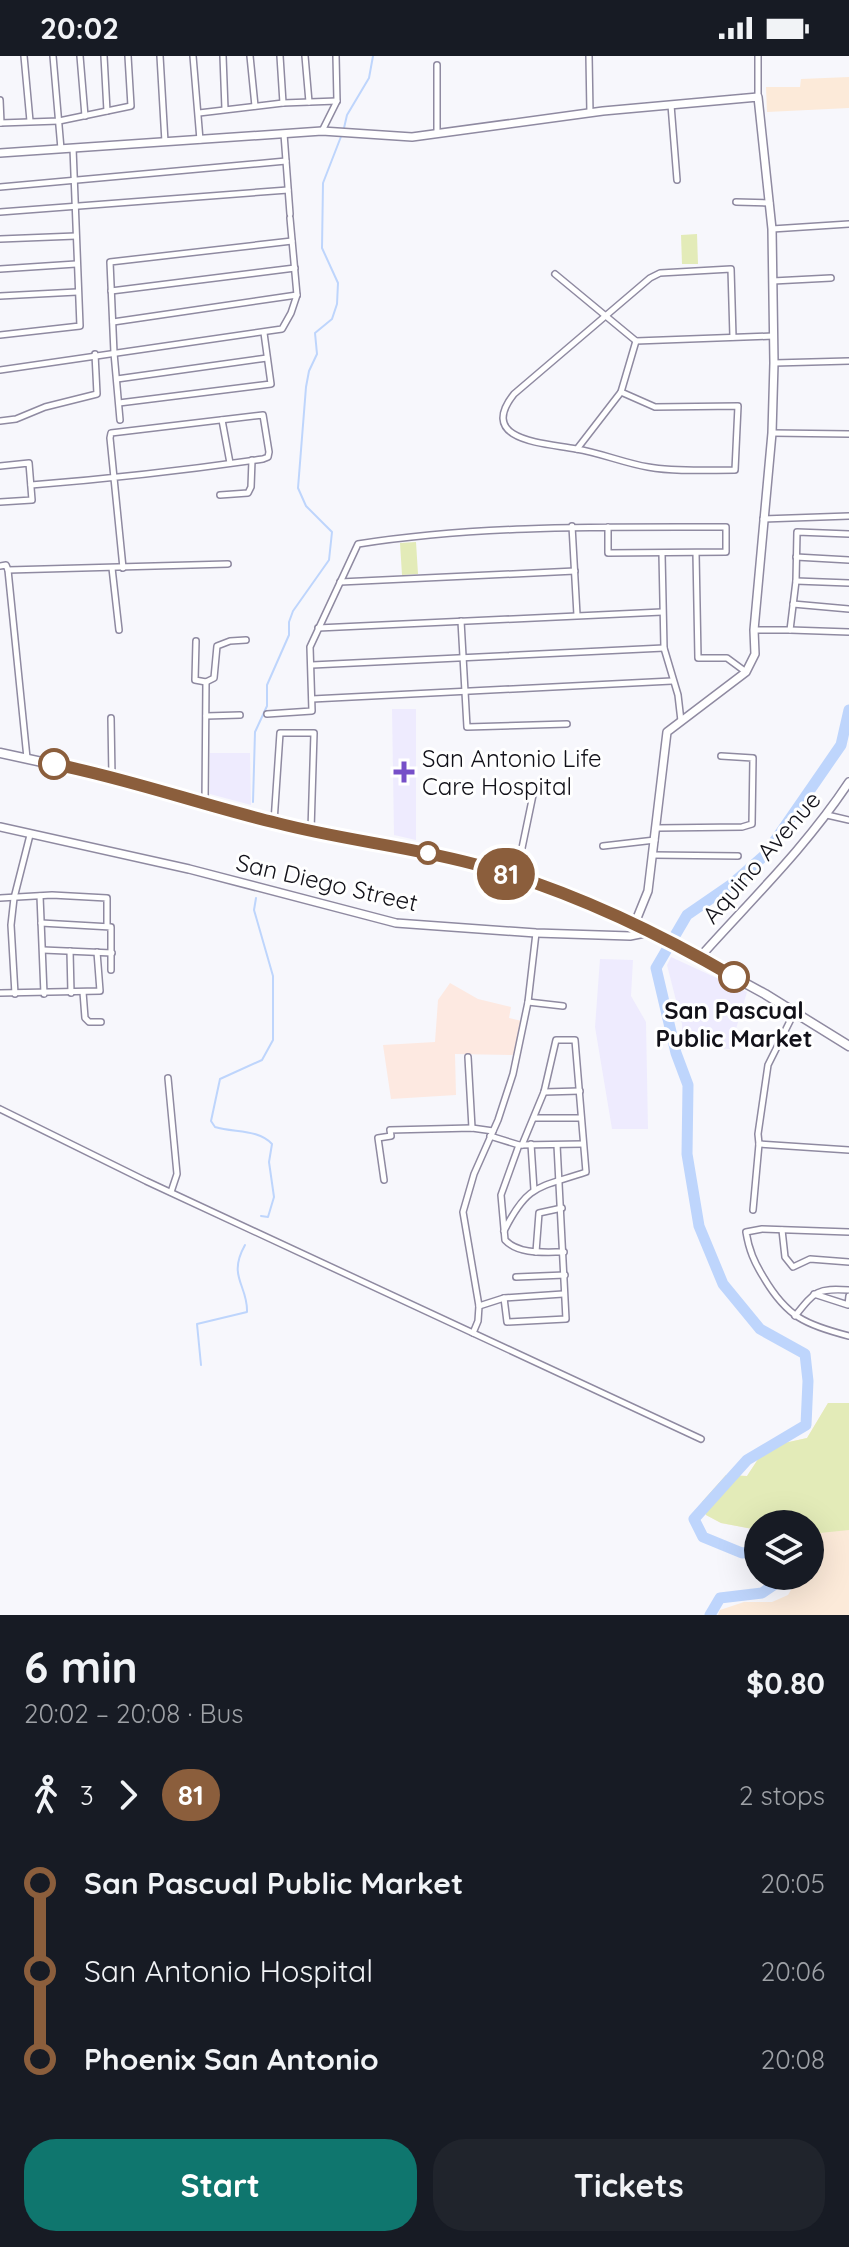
<!DOCTYPE html>
<meta charset="utf-8">
<style>
:root{--surface:#171b24;--page:#20242c;--text:#f1f3f6;--muted:#9ea1a6;--accent:#0f766e}
body{margin:0;font-family:Quicksand,sans-serif;background:var(--page);color:var(--text);height:100vh;display:flex;flex-direction:column;font-size:30px;white-space:nowrap}
*{box-sizing:border-box;margin:0}
p{font-size:26px;color:var(--muted)}
.icon{flex:none;width:44px;height:44px;fill:none;stroke:currentColor;stroke-width:2;stroke-linecap:round;stroke-linejoin:round}
.map{position:relative;height:1559px;overflow:hidden}
.side{display:flex;flex-direction:column;background:var(--surface);flex:1}
.side>*{flex:none}
.badge{padding:0 16px;border-radius:26px;font-size:28px;line-height:52px}
.buttons{position:absolute;left:744px;top:1454px;display:grid;gap:16px}
.buttons a{display:grid;place-items:center;width:80px;height:80px;border-radius:50%;background:var(--surface);box-shadow:0 8px 32px #0002;font-size:40px}
.map>.badge{position:absolute;translate:-50% -50%;box-shadow:0 0 0 4px #fff}
.legs{display:flex;align-items:center;gap:12px;height:88px;padding:0 24px;font-size:26px}
.legs p{margin-inline-start:auto}
.summary{display:flex;align-items:center;justify-content:space-between;height:136px;padding:0 24px}
h1{font-size:44px;font-weight:800;line-height:60px}
.cta{display:flex;gap:16px;margin-top:auto;padding:16px 24px}
.cta a{flex:1;height:92px;border-radius:32px;background:var(--accent);color:#fff;font-size:32px;font-weight:800;line-height:92px;text-align:center}
.cta a+a{background:var(--page);color:var(--text)}
ul{padding:0 24px;list-style:none}
li{display:flex;align-items:center;gap:28px;height:88px;font-size:30px}
li i{display:grid;place-items:center;width:12px;height:100%;margin:0 10px;background:currentColor}
li i::after{content:'';width:20px;height:20px;margin:-10px;border:6px solid;border-radius:50%;background:var(--surface)}
li p{margin-inline-start:auto}
li:first-child i{background:linear-gradient(#0000 50%,currentColor 0)}
li:last-child i{background:linear-gradient(currentColor 50%,#0000 0)}
.status{display:flex;justify-content:space-between;align-items:center;height:56px;padding:0 40px;background:var(--surface);direction:ltr}
.status svg{height:22px;fill:currentColor}
.map>svg:first-child{display:block}
</style>
<div class="status"><b>20:02</b><svg viewBox="0 0 49 12"><path d="M0 12V9h3v3zM5 12V6h3v6zM10 12V3h3v9zM15 12V0h3v12zM26 1h20v11H26zM47 4h2v5h-2z"/></svg></div>
<div class="map">
<svg width="849" height="1559" viewBox="0 0 849 1559">
<rect width="100%" height="100%" fill="#f7f7fc"/>
<g fill="#eeebfe">
<polygon points="392,653 416,653 416,784 394,779"/>
<polygon points="210,697 250,697 251,749 210,738"/>
<polygon points="671,901 747,936 730,993 682,990 682,968 667,909"/>
<polygon points="600,903 633,904 631,940 646,966 648,1073 612,1073 595,971"/>
</g>
<g fill="#fcead9">
<polygon points="849,21 849,52 767,56 766,31 800,31 801,23"/>
<polygon points="828,1347 849,1347 849,1559 718,1559 720,1554 744,1546 772,1546 788,1539 799,1520 810,1520 810,1468 758,1468 758,1474 721,1467 706,1459 702,1446 726,1419 747,1420 766,1391 807,1382"/>
</g>
<polygon fill="#fde9e1" points="450,927 478,943 511,951 509,962 522,965 515,999 455,998 456,1039 391,1043 383,989 435,986 438,944"/>
<g fill="#e3ebb8">
<polygon points="697,178 698,208 682,208 681,179"/>
<polygon points="416,486 418,518 402,519 400,487"/>
<polygon points="828,1347 849,1347 849,1474 810,1478 810,1468 758,1468 758,1474 721,1467 706,1459 702,1446 726,1419 747,1420 766,1391 807,1382"/>
</g>
<g fill="none" stroke-linecap="round" stroke-linejoin="round">
<g stroke="#bed5fc" stroke-width="2">
<polyline points="344,72 347,59 369,22 373,0"/>
<polyline points="253,746 255,676 267,650 267,629 289,579 289,566 293,555 329,504 332,476 306,450 298,432 306,331 309,315 317,298 315,277 332,263 337,248 338,227 322,192 323,127 342,78"/>
<path d="M 256,842 L 254,854 L 273,920 L 273,984 L 262,1004 L 220,1023 L 211,1065 L 215,1071 C 235,1077 258,1073 272,1088 L 269,1106 L 274,1141 L 268,1161 L 261,1160"/>
<path d="M 201,1309 L 197,1268 L 247,1256 C 248,1229 227,1221 245,1189"/>
</g>
<g stroke="#bed5fc" stroke-width="11">
<polyline points="758,1495 742,1497 703,1481 694,1463 747,1404 806,1369 808,1325 805,1298 760,1273 723,1228 699,1170 687,1098 688,1029 676,997 656,912 687,859 732,828 765,799 841,689 849,654"/>
<polyline points="710,1559 720,1542 762,1537 787,1520"/>
</g>
<g stroke="#8f8aa1" stroke-width="8">
<g id="street">
<polyline points="24,0 30,65"/>
<polyline points="53,0 61,93"/>
<polyline points="80,0 85,60"/>
<polyline points="104,0 107,55"/>
<polyline points="160,0 165,86"/>
<polyline points="193,0 200,84"/>
<polyline points="223,0 225,53"/>
<polyline points="250,0 255,50"/>
<polyline points="280,0 283,47"/>
<polyline points="305,0 309,46"/>
<polyline points="589,0 590,57"/>
<polyline points="758,0 758,41"/>
<polyline points="0,44 1,67"/>
<polyline points="671,49 677,124"/>
<polyline points="199,57 283,47 337,45"/>
<polyline points="0,67 59,65 131,50 128,0"/>
<polyline points="322,75 337,45 336,0"/>
<polyline points="284,78 290,158"/>
<polyline points="437,78 437,9"/>
<polyline points="0,131 286,105"/>
<polyline points="736,146 770,147"/>
<polyline points="0,156 288,134"/>
<polyline points="772,173 849,168"/>
<polyline points="0,183 76,180"/>
<polyline points="0,213 76,208"/>
<polyline points="555,218 636,285 773,280"/>
<polyline points="773,225 831,222"/>
<polyline points="111,235 295,212"/>
<polyline points="0,240 77,236"/>
<polyline points="113,266 297,239"/>
<polyline points="0,279 80,270 73,92"/>
<polyline points="774,307 849,305"/>
<polyline points="0,314 282,273 291,257 297,239 290,162"/>
<polyline points="117,323 267,302"/>
<path d="M 621,336 L 655,351 L 738,350 L 735,414 C 707,414 676,416 648,411 C 624,407 601,397 576,393 C 547,387 476,386 514,338 L 650,222 L 660,217 L 731,213 L 733,281"/>
<polyline points="119,347 271,328 264,277"/>
<polyline points="120,364 114,297 110,206 292,185"/>
<polyline points="222,364 230,407"/>
<polyline points="0,365 16,363 45,351 97,338 95,298"/>
<polyline points="772,377 849,378"/>
<polyline points="577,393 621,336 636,285"/>
<polyline points="0,410 29,407 32,444 0,446"/>
<path d="M 31,429 C 108,423 187,414 263,403 L 268,401 L 269,396 L 263,359 L 111,377 L 110,382 L 123,512"/>
<polyline points="220,439 248,437 251,431 252,404"/>
<polyline points="763,463 849,460"/>
<polyline points="572,470 577,559"/>
<polyline points="696,497 698,602 727,602 746,616"/>
<polyline points="662,498 664,592 678,639 681,665"/>
<polyline points="796,501 849,504"/>
<polyline points="0,510 6,509 8,514 228,508"/>
<polyline points="112,512 119,574"/>
<polyline points="8,514 27,702"/>
<polyline points="796,525 849,527"/>
<polyline points="340,526 575,515"/>
<polyline points="793,548 849,553"/>
<polyline points="461,565 467,671 567,668"/>
<polyline points="318,572 662,556"/>
<polyline points="754,574 790,574 796,525 797,476 849,478"/>
<polyline points="790,574 849,576"/>
<polyline points="196,585 195,624 206,626 214,622 217,590 230,585 246,584"/>
<polyline points="312,609 664,592"/>
<polyline points="312,643 672,625"/>
<path d="M 267,658 L 312,655 L 310,591 L 358,488 C 480,469 603,471 726,471 L 726,496 L 608,497 L 608,471"/>
<polyline points="206,660 240,659"/>
<polyline points="111,662 112,721"/>
<polyline points="205,748 206,626"/>
<polyline points="827,759 849,764"/>
<polyline points="274,766 280,677 314,677 311,774"/>
<polyline points="657,772 742,771 752,768 753,702 721,700"/>
<polyline points="603,790 655,784"/>
<polyline points="653,799 738,800"/>
<polyline points="516,821 533,739"/>
<polyline points="40,840 44,938"/>
<polyline points="0,842 52,839 107,842 107,870"/>
<polyline points="41,867 111,871 111,914"/>
<polyline points="43,894 112,897"/>
<polyline points="70,895 71,937"/>
<polyline points="83,936 85,962 89,966 101,966"/>
<polyline points="0,937 100,935 97,896"/>
<polyline points="15,938 11,869 14,842 30,779"/>
<polyline points="528,946 563,950"/>
<polyline points="468,1001 472,1072"/>
<polyline points="168,1022 177,1118 171,1136"/>
<polyline points="544,1036 580,1035"/>
<polyline points="0,1053 146,1125 701,1383"/>
<polyline points="534,1062 581,1062"/>
<polyline points="490,1080 519,1089 583,1088"/>
<polyline points="531,1088 534,1134"/>
<polyline points="759,1088 849,1094"/>
<path d="M 519,1089 L 501,1139 L 505,1184 C 519,1199 545,1196 564,1196"/>
<polyline points="384,1124 378,1082 391,1080 390,1074 472,1072 493,1075"/>
<polyline points="753,1154 759,1088 758,1078 768,1009 794,957"/>
<polyline points="782,1174 785,1201 793,1211 810,1203 849,1206"/>
<path d="M 504,1175 C 528,1127 539,1132 586,1116 L 575,984 L 556,984 L 544,1036 L 522,1089"/>
<path d="M 849,1176 L 762,1173 L 746,1176 C 749,1194 754,1206 764,1222 C 787,1261 806,1269 849,1280"/>
<polyline points="536,1196 539,1157 562,1152"/>
<polyline points="516,1221 565,1219"/>
<polyline points="814,1238 848,1249 849,1240"/>
<polyline points="504,1242 507,1266 566,1263 557,1089"/>
<polyline points="479,1250 504,1242 563,1238"/>
<path d="M 795,1260 C 815,1235 817,1232 849,1234"/>
<polyline points="473,1277 478,1265 479,1250 463,1156 474,1118 498,1064 513,1018 528,946 536,877"/>
</g>
</g>
<g stroke="#8f8aa1" stroke-width="10">
<g id="secondary">
<polyline points="0,97 322,75 412,81 603,55 758,41 772,173 774,307 772,377 754,574 755,598 746,616 667,676 648,835 635,867"/>
<polyline points="0,771 189,813 396,867 536,877 630,880 650,876"/>
<path d="M 700,901 C 751,844 806,791 849,726"/>
</g>
</g>
<g stroke="#8f8aa1" stroke-width="11">
<polyline id="primary" points="0,697 112,721 278,768 454,803 528,825 579,843 635,867 765,938 849,990"/>
</g>
<use href="#street" stroke="#fff" stroke-width="5"/>
<use href="#secondary" stroke="#fff" stroke-width="7"/>
<use href="#primary" stroke="#fff" stroke-width="8"/>
</g>
<g fill="none" stroke-linecap="round" stroke-linejoin="round">
<g stroke="#fff" stroke-width="18">
<path id="line-1" d="M 54,708 C 130,723 202,749 277,767 C 346,785 416,791 485,811 C 573,836 655,875 734,921"/>
</g>
<use href="#line-1" stroke="#8b5e3c" stroke-width="12"/>
</g>
<g fill="#fff" stroke="#8b5e3c" stroke-width="4">
<circle cx="54" cy="708" r="14"/>
<circle cx="428" cy="797" r="10"/>
<circle cx="734" cy="921" r="14"/>
</g>
<path fill="#764fc8" stroke="#fff" stroke-width="3" d="M400 704h8v8h8v8h-8v8h-8v-8h-8v-8h8z"/>
<g text-anchor="middle" dominant-baseline="central" stroke-width="6" stroke-linejoin="round" paint-order="stroke">
<g font-size="24" fill="#121119" stroke="#fff" text-anchor="start">
<text x="422" y="702">San Antonio Life<tspan x="422" dy="28">Care Hospital</tspan></text>
</g>
<g font-size="24" fill="#121119" stroke="#fff">
<text transform="translate(761 801) rotate(-49)">Aquino Avenue</text>
<text transform="translate(327 826) rotate(13)">San Diego Street</text>
</g>
<g font-size="24" font-weight="bold" fill="#121119" stroke="#fff">
<text x="734" y="954">San Pascual<tspan x="734" dy="28">Public Market</tspan></text>
</g>
</g>
</svg>
<div class="buttons">
<a><svg class="icon" aria-label="layers" viewBox="0 0 24 24"><path d="M12 4l9 5-9 5-9-5zM3 14l9 5 9-5"/></svg></a>
</div>
<b class="badge" style="left:506px;top:818px;background:#8b5e3c;color:#fff">81</b>
</div>
<section class="side">
<div class="summary"><div><h1>6 min</h1><p>20:02 – 20:08 · Bus</p></div><b>$0.80</b></div>
<div class="legs"><svg class="icon" aria-label="walk" viewBox="0 0 24 24"><circle cx="13" cy="4" r="2"/><path d="M13 8l-2 6 4 7M11 14l-3 7M7 12l3-4h3l4 4"/></svg>3<svg class="icon" aria-label="forward" viewBox="0 0 24 24"><path d="M9 5l7 7-7 7"/></svg><b class="badge" style="background:#8b5e3c;color:#fff">81</b><p>2 stops</p></div>
<ul>
<li><i style="color:#8b5e3c"></i><b>San Pascual Public Market</b><p>20:05</p></li>
<li><i style="color:#8b5e3c"></i><span>San Antonio Hospital</span><p>20:06</p></li>
<li><i style="color:#8b5e3c"></i><b>Phoenix San Antonio</b><p>20:08</p></li>
</ul>
<div class="cta"><a>Start</a><a>Tickets</a></div>
</section>
